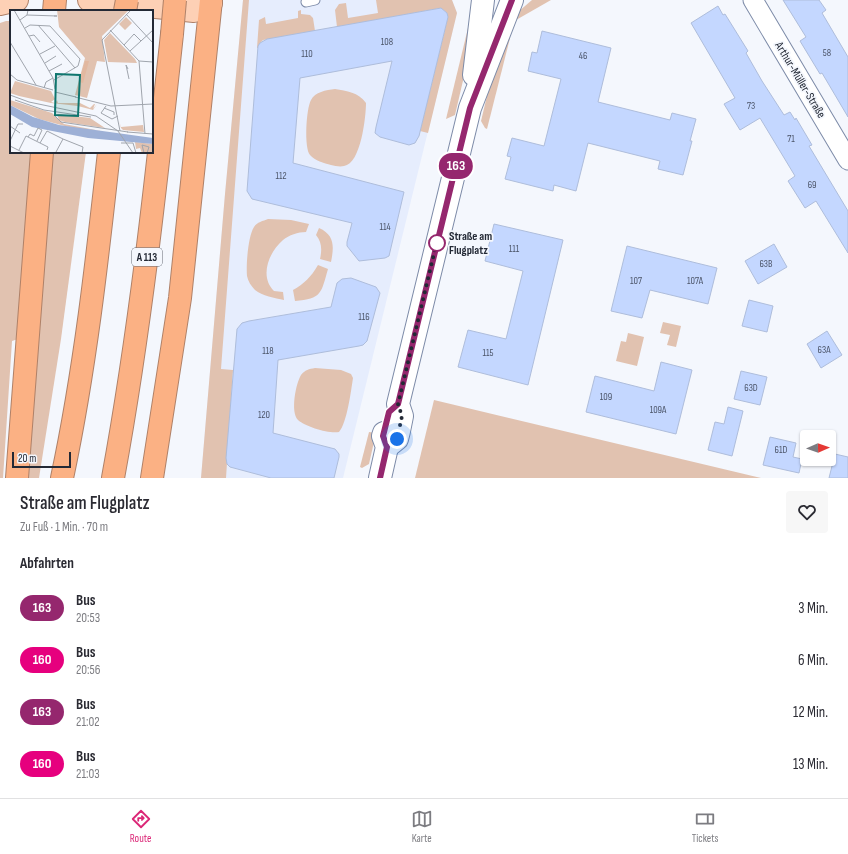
<!DOCTYPE html>
<html lang="de">
<meta charset="utf-8">
<style>
:root{--surface:#fff;--page:#f7f7f7;--text:#2b2b33;--muted:#7c7c81;--line:#e1e1e2;--accent:#db2777}
body{margin:0;font-family:"Sofia Sans Condensed",sans-serif;background:var(--page);color:var(--text);height:100vh;display:flex;flex-direction:column;font-size:15px;white-space:nowrap}
*{box-sizing:border-box;margin:0}
p{font-size:13px;color:var(--muted)}
.icon{flex:none;width:22px;height:22px;fill:none;stroke:currentColor;stroke-width:2;stroke-linecap:round;stroke-linejoin:round}
.map{position:relative;height:478px;overflow:hidden}
.sheet{display:flex;flex-direction:column;background:var(--surface);flex:1}
.sheet>*{flex:none}
.badge{padding:0 8px;border-radius:13px;font-size:14px;line-height:26px}
.needle{width:26px;rotate:88deg}
.fabs{position:absolute;left:800px;top:430px;display:grid;gap:8px}
.fabs a{display:grid;place-items:center;width:36px;height:36px;border-radius:4px;background:var(--surface);box-shadow:0 1px 3px #0004;font-size:20px}
.scale{position:absolute;left:12px;bottom:10px;width:59px;box-sizing:border-box;padding-left:4px;border:2px solid #232935;border-top:0;font-size:11px;line-height:14px;white-space:nowrap;color:#232935;-webkit-text-stroke:3px #f4f7fd;paint-order:stroke}
.you{position:absolute;width:20px;height:20px;margin:-10px;border:3px solid #fff;border-radius:50%;background:#1a73e8;box-shadow:0 0 0 6px #1a73e833}
.map>.badge{position:absolute;translate:-50% -50%;box-shadow:0 0 0 2px #fff}
h2{padding:0 20px;font-size:15px;line-height:36px}
.round{display:grid;place-items:center;flex:none;width:42px;height:42px;border-radius:4px;background:var(--page)}
.headline{display:flex;align-items:center;justify-content:space-between;height:68px;padding:0 20px}
h1{font-size:19px;font-weight:600;line-height:30px}
ul{padding:0;list-style:none}
li{display:flex;align-items:center;gap:12px;height:52px;padding:0 20px}
li div{flex:1}
li b{display:block;font-size:15px}
li em{font-style:normal}
li .badge{min-width:44px;font-weight:700;text-align:center}
.dock{display:flex;justify-content:space-around;align-items:center;height:56px;border-top:1px solid var(--line);background:var(--surface);font-size:11px;color:var(--muted)}
.dock a{display:grid;justify-items:center;gap:2px}
.dock .selected{color:var(--accent)}
.map>svg:first-child{display:block}
</style>
<div class="map">
<svg width="848" height="478" viewBox="0 0 848 478">
<rect width="100%" height="100%" fill="#f4f7fd"/>
<polygon fill="#e6edfd" points="243,0 452,0 457,13 343,478 201,478 225,194"/>
<g fill="#e1c2b0">
<polygon points="243,0 249,0 221,369 233,370 226,478 201,478 225,194"/>
<polygon points="376,0 452,0 457,13 428,133 420,131 448,17 447,13 441,8 337,27 335,10 339,4 346,3 348,18 378,13"/>
<polygon points="532,0 551,0 516,20 513,20 518,12"/>
<polygon points="301,10 301,14 310,15 313,18 315,31 263,40 260,43 258,48 257,48 259,20 265,17 266,24 298,18 298,11"/>
<polygon points="6,21 11,21 11,152 32,152 18,339 12,341 3,478 0,478 0,23"/>
<polygon points="468,28 475,29 455,115 446,119"/>
<polygon points="504,37 510,38 487,129 485,128 481,121 493,71"/>
<path d="M 335,89 C 347,91 358,92 366,103 C 366,116 361,164 344,166 C 340,167 335,166 331,165 C 324,163 315,161 310,155 C 304,148 306,109 311,100 C 315,92 326,90 335,89 Z"/>
<polygon points="53,152 86,152 61,339 39,478 28,478"/>
<path d="M 268,219 L 291,220 L 309,224 L 306,232 C 298,232 289,235 283,240 C 269,252 259,276 274,291 L 283,292 L 284,300 C 275,298 262,296 255,290 C 251,286 248,281 247,276 C 246,265 248,236 254,227 C 257,222 263,221 268,219 Z"/>
<path d="M 319,228 C 335,235 334,247 331,262 L 320,259 C 322,250 322,242 316,235 Z"/>
<path d="M 318,265 L 328,269 C 321,293 322,299 295,301 L 293,290 C 304,284 311,277 318,265 Z"/>
<polygon points="663,322 681,326 676,347 667,345 670,335 660,333"/>
<polygon points="628,333 644,337 637,366 616,361 621,341 626,342"/>
<path d="M 315,368 L 341,370 L 351,374 L 353,378 C 351,391 347,423 339,432 C 329,434 306,427 298,420 C 290,412 296,383 301,375 C 305,370 309,369 315,368 Z"/>
<polygon points="434,400 761,478 415,478"/>
<polygon points="369,432 376,433 369,464 362,468 360,467"/>
</g>
<g fill="#c4d7ff" stroke="#aebddb">
<polygon points="783,0 819,0 826,10 822,13 848,57 848,117 822,73 820,74 800,41 806,37"/>
<polygon points="718,6 723,15 725,14 748,51 746,53 762,81 784,115 790,112 795,120 796,118 812,145 809,146 848,211 848,253 816,201 805,208 788,181 795,176 760,118 740,130 724,104 735,98 691,23"/>
<polygon points="441,8 447,13 448,17 419,136 415,143 409,145 380,137 375,133 376,127 392,61 300,78 293,163 404,192 389,256 385,258 359,261 347,246 347,242 352,223 252,199 247,191 258,46 260,43 267,39"/>
<polygon points="542,31 611,48 598,102 670,120 672,113 696,119 690,141 692,141 683,175 658,169 660,161 588,143 576,191 554,185 553,191 505,179 511,157 507,156 512,138 544,146 561,79 528,71 532,52 537,53"/>
<polygon points="494,224 563,240 528,385 458,367 468,330 506,339 523,271 485,261"/>
<polygon points="774,244 787,267 758,284 745,261"/>
<polygon points="627,246 717,268 708,304 650,290 642,318 611,311"/>
<polygon points="351,278 376,287 380,293 367,341 363,345 359,346 278,360 273,433 335,449 339,454 339,457 334,478 271,478 230,467 227,464 226,458 237,329 242,323 249,321 331,307 337,283 342,279"/>
<polygon points="749,300 773,306 767,332 742,326"/>
<polygon points="827,331 842,355 821,368 807,344"/>
<polygon points="661,362 692,370 676,434 586,412 595,376 654,391"/>
<polygon points="741,371 767,377 760,405 734,399"/>
<polygon points="728,407 743,411 732,456 708,450 715,422 724,424"/>
<polygon points="770,437 796,443 793,457 802,459 799,473 763,465"/>
<polygon points="835,454 848,457 848,478 829,478"/>
</g>
<g fill="none" stroke-linecap="round" stroke-linejoin="round">
<g stroke="#7d8ba8" stroke-width="11">
<polyline id="service" points="306,2 315,0"/>
</g>
<g stroke="#7d8ba8" stroke-width="21">
<polyline id="minor" points="753,0 848,160"/>
</g>
<g stroke="#7d8ba8" stroke-width="24">
<g id="tertiary">
<polyline points="474,75 483,0"/>
<polyline points="387,447 397,439 399,431 402,416 398,404 470,108 512,0"/>
<polyline points="380,478 387,447 383,436 384,433"/>
</g>
</g>
<g stroke="#af8168" stroke-width="24">
<g id="primary">
<polyline points="89,0 194,11 211,3"/>
<polyline points="0,4 17,0"/>
</g>
</g>
<g stroke="#af8168" stroke-width="24">
<g id="motorway">
<polyline points="54,11 55,0"/>
<polyline points="17,478 42,152"/>
<path d="M 62,478 C 85,370 97,261 109,152"/>
<path d="M 113,478 C 140,331 156,183 172,34"/>
<polyline points="152,478 180,298 211,0"/>
</g>
</g>
<use href="#service" stroke="#fff" stroke-width="9"/>
<use href="#minor" stroke="#fff" stroke-width="19"/>
<use href="#tertiary" stroke="#fff" stroke-width="22"/>
<use href="#primary" stroke="#fdd0b5" stroke-width="22"/>
<use href="#motorway" stroke="#fbb184" stroke-width="22"/>
<g stroke="#af8168" stroke-width="24" stroke-linecap="butt">
<g id="motorway-bridge">
<polyline points="125,11 127,0"/>
<polyline points="172,34 175,0"/>
</g>
</g>
<use href="#motorway-bridge" stroke="#fbb184" stroke-width="22"/>
</g>
<g fill="none" stroke-linecap="round" stroke-linejoin="round">
<g stroke="#fff" stroke-width="9">
<polyline id="line" points="380,478 387,447 383,436 389,412 398,404 470,108 512,0"/>
</g>
<use href="#line" stroke="#95276e" stroke-width="6"/>
<polyline stroke="#232935" stroke-width="4" stroke-dasharray="0 7.2" points="397,439 402,416 398,404 437,241 437,243"/>
</g>
<circle fill="#fff" stroke="#95276e" stroke-width="2" cx="437" cy="243" r="8"/>
<g text-anchor="middle" dominant-baseline="central" stroke-width="3.5" stroke-linejoin="round" paint-order="stroke">
<g font-size="10" fill="#4b5468">
<text x="387" y="42">108</text>
<text x="827" y="53">58</text>
<text x="307" y="54">110</text>
<text x="583" y="56">46</text>
<text x="751" y="106">73</text>
<text x="791" y="139">71</text>
<text x="281" y="176">112</text>
<text x="812" y="185">69</text>
<text x="385" y="227">114</text>
<text x="514" y="249">111</text>
<text x="766" y="264">63B</text>
<text x="636" y="281">107</text>
<text x="695" y="281">107A</text>
<text x="364" y="317">116</text>
<text x="824" y="350">63A</text>
<text x="268" y="351">118</text>
<text x="488" y="353">115</text>
<text x="751" y="388">63D</text>
<text x="606" y="397">109</text>
<text x="658" y="410">109A</text>
<text x="264" y="415">120</text>
<text x="781" y="450">61D</text>
</g>
<rect fill="#f4f7fd" stroke="#626771" stroke-width="1" x="132" y="248" width="30" height="18" rx="3"/>
<g font-size="11" font-weight="bold" fill="#232935">
<text x="147" y="257">A 113</text>
</g>
<g font-size="12" fill="#232935" stroke="#f4f7fd">
<text transform="translate(800 80) rotate(59)">Arthur-Müller-Straße</text>
</g>
<g font-size="12" font-weight="bold" fill="#232935" stroke="#f4f7fd" text-anchor="start">
<text x="449" y="236">Straße am<tspan x="449" dy="14">Flugplatz</tspan></text>
</g>
</g>
<g transform="translate(10 10)">
<rect width="143" height="143" fill="#f4f7fd"/>
<path d="M 47,0 L 119,0 L 92,26 L 95,52 L 87,51 L 77,88 L 65,85 L 75,48 L 49,17 ZM 116,7 L 122,13 L 115,20 L 109,14 ZM 100,23 L 125,49 L 127,53 L 98,52 L 94,30 ZM 5,71 L 41,81 L 45,89 L 41,92 L 45,93 L 47,90 L 48,93 L 70,93 L 80,98 L 84,94 L 85,94 L 83,99 L 87,94 L 83,100 L 68,96 L 41,93 L 9,86 L 0,83 ZM 0,90 L 42,103 L 54,114 L 91,121 L 62,118 L 29,109 L 0,95 ZM 47,104 L 80,108 L 95,118 L 55,112 L 49,110 ZM 109,111 L 111,117 L 133,115 L 134,122 L 113,120 L 111,118 ZM 125,132 L 143,134 L 142,143 L 132,143 L 130,138 L 126,139 Z" fill="#e1c2b0"/>
<path d="M 75,51 L 79,51 L 73,73 L 69,72 Z" fill="#e2b8a0"/>
<path d="M 0,95 L 23,107 L 49,115 L 143,128 L 143,134 L 78,128 L 22,117 L 0,104 Z" fill="#9db0d6"/>
<path fill="none" stroke="#a0a5ad" stroke-width="1" d="M 4,0 L 43,68 L 45,79M 116,4 L 143,33M 17,5 L 47,6 L 44,6M 10,10 L 17,5 L 18,0M 28,15 L 65,58M 15,18 L 20,15 L 40,16 L 70,49 L 68,56 L 44,70M 100,20 L 129,51 L 135,124M 19,26 L 24,25 L 30,32M 0,32 L 26,75M 114,35 L 124,24 L 131,31M 120,41 L 143,20M 30,44 L 45,36M 129,51 L 143,52M 35,53 L 46,46M 118,59 L 116,55 L 119,69M 39,61 L 52,54M 0,64 L 7,70 L 43,80M 34,78 L 36,72 L 43,68M 45,82 L 66,87M 0,85 L 19,92 L 86,106 L 108,121 L 123,143M 65,87 L 101,96 L 143,94M 5,90 L 34,100 L 81,107M 45,95 L 45,106 L 51,112 L 118,122M 96,96 L 91,103 L 102,109 L 108,106M 94,98 L 104,102 L 104,105M 0,116 L 10,123M 110,121 L 92,30 L 121,0M 117,122 L 143,124M 18,127 L 20,124 L 24,126 L 28,118 L 32,120 L 27,131M 53,129 L 73,137 L 72,143M 0,131 L 8,114 L 13,114M 30,133 L 37,121 L 53,129 L 46,142M 111,133 L 123,133 L 126,143M 0,136 L 14,143M 9,140 L 16,126 L 38,137 L 37,140M 134,143 L 132,135 L 139,137 L 137,143"/>
<path fill="#0f766e" fill-opacity="0.15" stroke="#0f766e" stroke-width="2" d="M 46,64 L 70,65 L 68,106 L 45,105 Z"/>
<rect width="143" height="143" fill="none" stroke="#232935" stroke-width="2"/>
</g>
</svg>
<div class="fabs">
<a><svg class="needle" viewBox="-14 -14 28 28"><path d="M0-13l5 13h-10z" fill="#e53935"/><path d="M0 13l5-13h-10z" fill="#7c7c81"/></svg></a>
</div>
<div class="scale">20 m</div>
<div class="you" style="left:397px;top:439px"></div>
<b class="badge" style="left:456px;top:166px;background:#95276e;color:#fff">163</b>
</div>
<section class="sheet">
<div class="headline"><div><h1>Straße am Flugplatz</h1><p>Zu Fuß · 1 Min. · 70 m</p></div><a class="round"><svg class="icon" aria-label="heart" viewBox="0 0 24 24"><path d="M12 20l-8-8c-3-5 5-10 8-4 3-6 11-1 8 4z"/></svg></a></div>
<h2>Abfahrten</h2>
<ul>
<li><span class="badge" style="background:#95276e;color:#fff">163</span><div><b>Bus</b><p>20:53</p></div><em>3 Min.</em></li>
<li><span class="badge" style="background:#e6007e;color:#fff">160</span><div><b>Bus</b><p>20:56</p></div><em>6 Min.</em></li>
<li><span class="badge" style="background:#95276e;color:#fff">163</span><div><b>Bus</b><p>21:02</p></div><em>12 Min.</em></li>
<li><span class="badge" style="background:#e6007e;color:#fff">160</span><div><b>Bus</b><p>21:03</p></div><em>13 Min.</em></li>
</ul>
</section>
<nav class="dock">
<a class="selected"><svg class="icon" aria-label="directions" viewBox="0 0 24 24"><path d="M12 3l9 9-9 9-9-9zM9 14v-3h6M13 9l2 2-2 2"/></svg>Route</a>
<a><svg class="icon" aria-label="map" viewBox="0 0 24 24"><path d="M3 6l6-2 6 2 6-2v14l-6 2-6-2-6 2zM9 4v14M15 6v14"/></svg>Karte</a>
<a><svg class="icon" aria-label="tickets" viewBox="0 0 24 24"><path d="M3 7h18v10H3zM15 7v10"/></svg>Tickets</a>
</nav>
